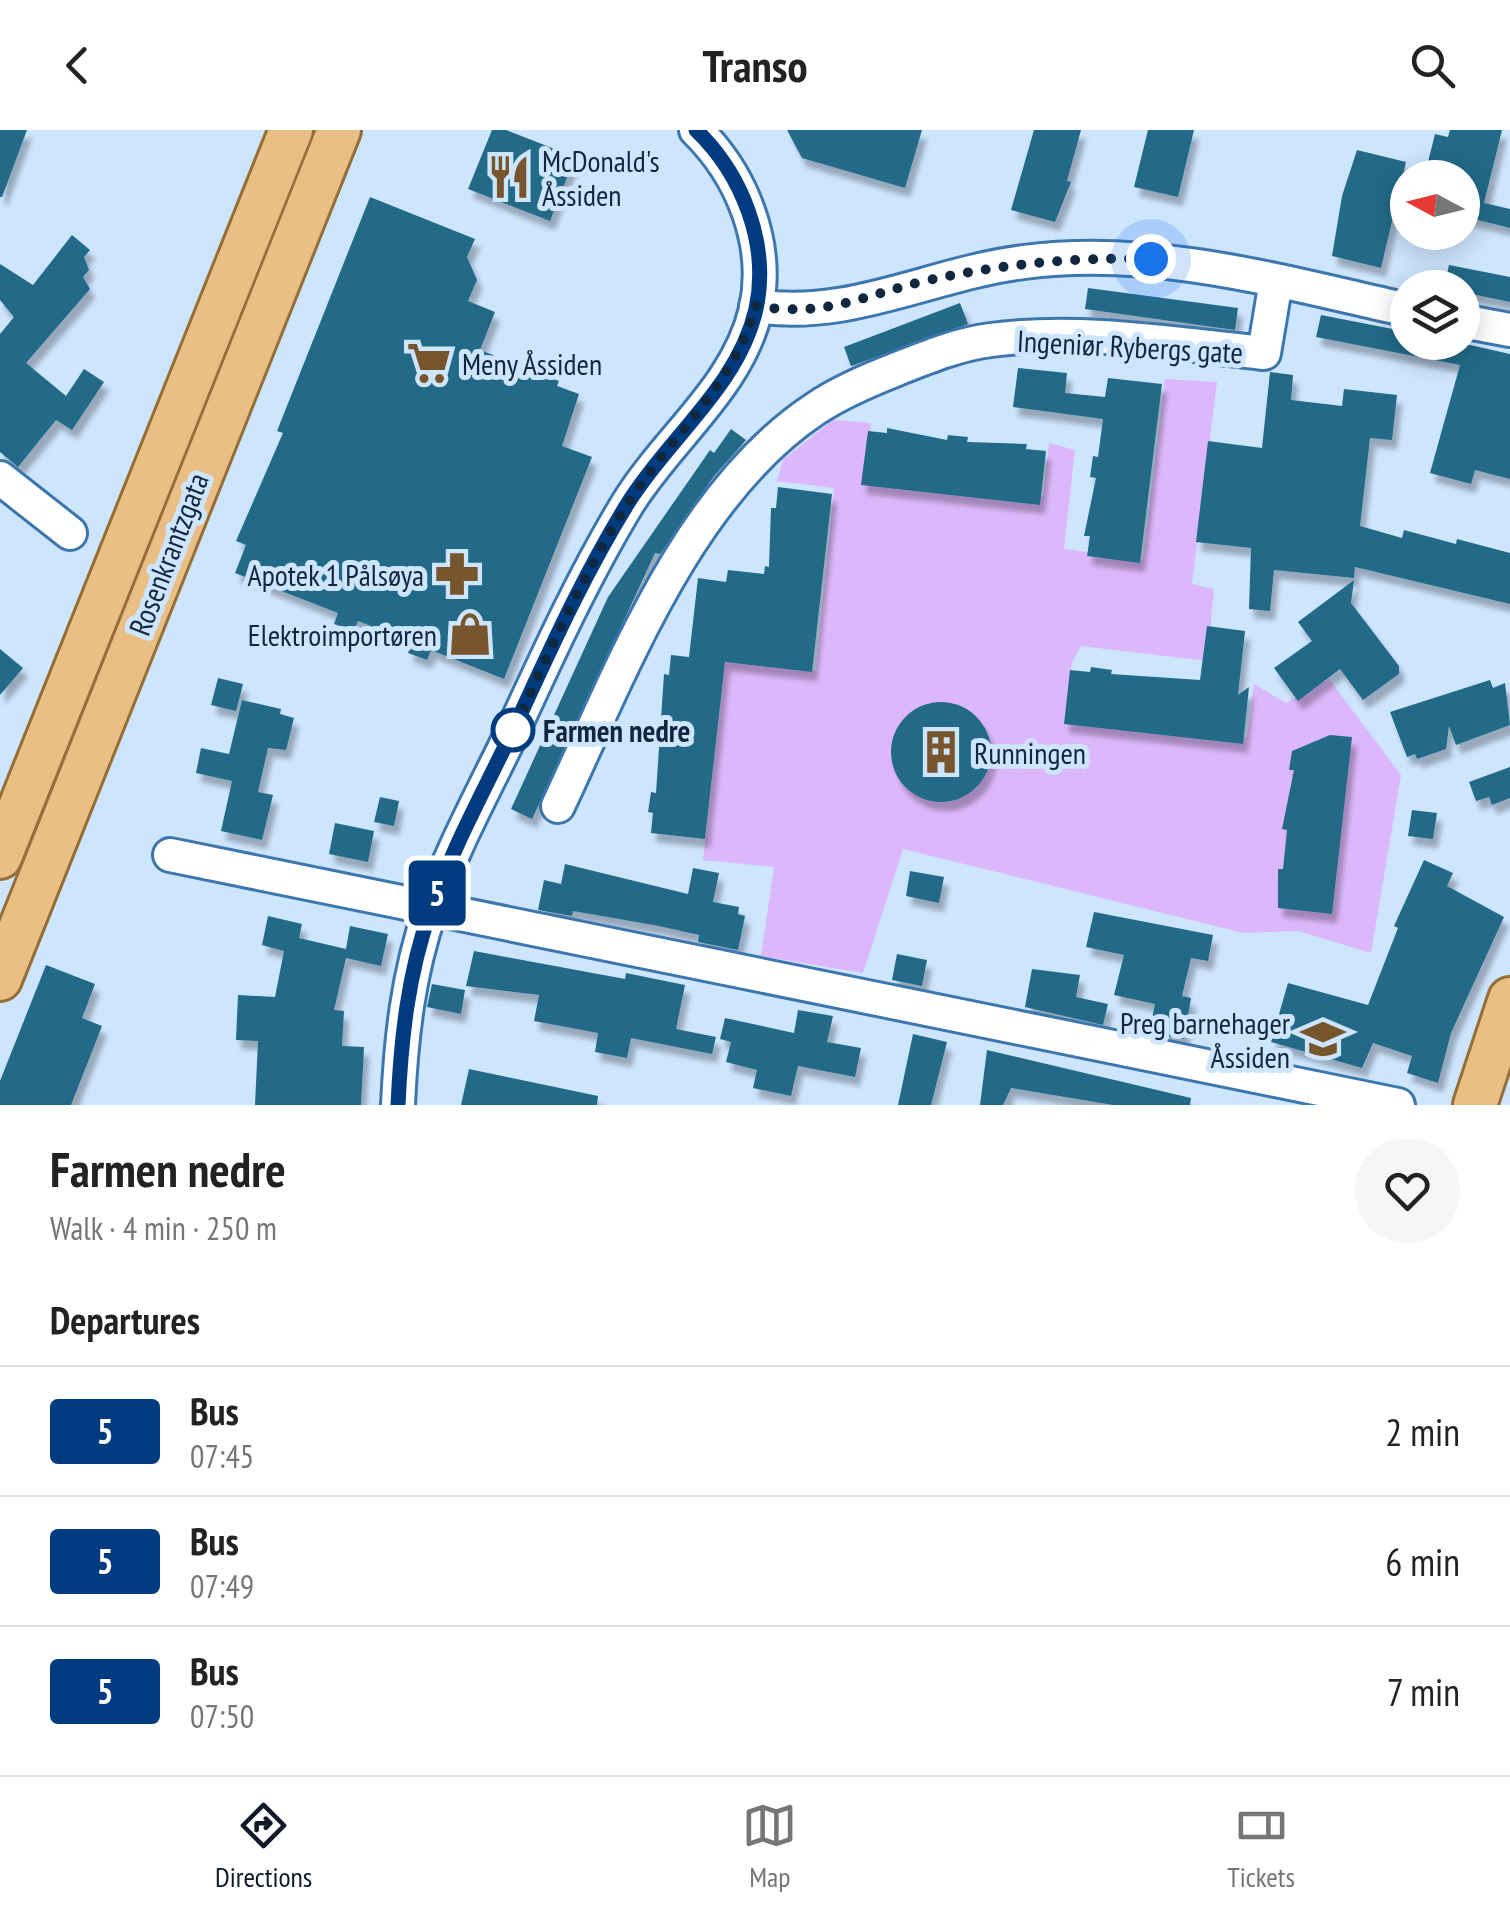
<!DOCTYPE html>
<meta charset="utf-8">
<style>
:root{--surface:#fff;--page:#f6f6f6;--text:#222;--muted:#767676;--line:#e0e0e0;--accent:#111827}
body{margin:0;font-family:"PT Sans Narrow",sans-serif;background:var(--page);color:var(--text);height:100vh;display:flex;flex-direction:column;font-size:38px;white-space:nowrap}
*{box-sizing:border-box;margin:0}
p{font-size:32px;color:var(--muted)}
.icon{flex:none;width:55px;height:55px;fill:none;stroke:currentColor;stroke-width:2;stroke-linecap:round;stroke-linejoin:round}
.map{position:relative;height:975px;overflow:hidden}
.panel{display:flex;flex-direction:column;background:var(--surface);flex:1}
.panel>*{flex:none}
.badge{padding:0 20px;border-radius:8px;font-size:35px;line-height:65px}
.needle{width:65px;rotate:277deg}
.fabs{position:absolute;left:1390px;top:30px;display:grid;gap:20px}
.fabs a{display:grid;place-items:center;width:90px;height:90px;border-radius:50%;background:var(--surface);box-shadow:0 5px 25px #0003;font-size:50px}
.you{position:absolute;width:50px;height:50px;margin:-25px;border:8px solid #fff;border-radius:50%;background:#1a73e8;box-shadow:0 0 0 15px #1a73e833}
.map>.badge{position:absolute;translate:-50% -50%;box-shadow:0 0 0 5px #fff}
h2{padding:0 50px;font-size:38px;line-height:90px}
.round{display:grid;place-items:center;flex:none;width:105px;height:105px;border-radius:52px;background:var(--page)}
.headline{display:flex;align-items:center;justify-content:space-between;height:170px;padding:0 50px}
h1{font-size:48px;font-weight:600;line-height:75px}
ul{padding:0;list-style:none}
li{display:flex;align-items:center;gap:30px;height:130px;padding:0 50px;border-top:2px solid var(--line)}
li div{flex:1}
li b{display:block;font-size:38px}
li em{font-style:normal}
li .badge{min-width:110px;font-weight:700;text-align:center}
header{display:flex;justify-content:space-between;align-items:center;height:130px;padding:0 50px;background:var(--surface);font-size:45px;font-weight:600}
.tabs{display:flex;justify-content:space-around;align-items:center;height:140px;border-top:2px solid var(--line);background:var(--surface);font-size:28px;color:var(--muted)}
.tabs a{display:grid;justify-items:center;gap:5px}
.tabs .current{color:var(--accent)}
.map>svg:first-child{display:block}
</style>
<header><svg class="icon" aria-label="back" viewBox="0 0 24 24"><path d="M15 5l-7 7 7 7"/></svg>Transo<svg class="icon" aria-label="search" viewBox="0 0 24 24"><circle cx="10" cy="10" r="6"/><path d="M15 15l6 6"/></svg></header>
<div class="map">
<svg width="1510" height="975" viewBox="0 0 1510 975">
<defs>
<filter id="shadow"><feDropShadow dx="5" dy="9" stdDeviation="2.5" flood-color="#0004"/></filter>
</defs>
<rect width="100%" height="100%" fill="#cee5fe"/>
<polygon fill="#ddb7fc" points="1165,249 1217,252 1192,454 1214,459 1207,531 1081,516 1072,532 1065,585 1247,608 1254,554 1286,573 1329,549 1401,645 1371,823 1298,801 1244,803 903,719 863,843 761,826 774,737 703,730 726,523 759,535 816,540 834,358 777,351 783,330 833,290 871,293 866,347 1043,366 1049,313 1075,320 1064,419 1143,429"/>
<g fill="#226a88" filter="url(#shadow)">
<polygon points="0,0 27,0 2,67 0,67"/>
<polygon points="492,0 506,0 575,27 550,91 468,59"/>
<polygon points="787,0 922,0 905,58 802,28"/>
<polygon points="1034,0 1081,0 1067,51 1071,52 1055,92 1011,80"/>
<polygon points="1148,0 1194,0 1178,67 1134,57"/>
<polygon points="1450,0 1502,0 1484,73 1510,79 1510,98 1462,86 1462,48 1424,48 1435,4 1448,7"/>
<polygon points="1357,20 1406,32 1381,138 1332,126 1342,66"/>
<polygon points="370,67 475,109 467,127 477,150 468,171 495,182 480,220 559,251 557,256 579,264 562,316 592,327 504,549 431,520 427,530 408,523 412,512 358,491 354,501 334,494 338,483 235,443 246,415 236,411 283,303 277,301"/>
<polygon points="72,105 90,120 84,127 89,140 83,147 90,159 26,233 66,266 84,239 104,252 72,300 56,290 18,337 0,322 0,204 14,187 0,170 0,134 33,155"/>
<polygon points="1449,135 1510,147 1510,172 1462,162 1462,158 1444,158"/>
<polygon points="1088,158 1238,178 1235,200 1085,179"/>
<polygon points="960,173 968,194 851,236 844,217"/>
<polygon points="1321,185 1408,202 1408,212 1457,212 1510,224 1510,349 1475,340 1471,354 1430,343 1460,235 1316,207"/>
<polygon points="1018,238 1067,243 1065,263 1105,267 1108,248 1162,254 1140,433 1087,426 1090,406 1084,406 1096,348 1090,347 1093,326 1098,327 1103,289 1013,277"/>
<polygon points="1270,242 1293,245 1291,270 1342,276 1344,259 1397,265 1392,310 1370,308 1360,396 1402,408 1404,400 1456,414 1457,409 1510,423 1510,474 1355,437 1354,448 1274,440 1270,481 1249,479 1251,418 1196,412 1208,311 1262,318"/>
<polygon points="887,298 947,310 948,305 968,307 967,312 1027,314 1026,319 1046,321 1040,375 861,355 868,301 887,303"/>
<polygon points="731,299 746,310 714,346 660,424 655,423 532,689 511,679 608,467 710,320 714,323"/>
<polygon points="778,357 832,364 812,542 725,532 705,709 651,703 653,683 648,682 651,662 656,663 664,544 669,545 671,525 689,527 698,448 726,452 728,440 764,444 765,436 769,437 771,378 776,378"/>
<polygon points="1354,450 1351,473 1399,536 1399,544 1363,570 1340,539 1298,571 1274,538 1312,511 1298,492"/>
<polygon points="1207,496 1245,501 1238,565 1249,557 1243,614 1064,594 1070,540 1090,542 1091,537 1112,540 1111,544 1200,550"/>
<polygon points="0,519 23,538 0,565"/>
<polygon points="218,548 243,554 236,581 211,575"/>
<polygon points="1490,550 1493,558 1505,553 1510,595 1456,615 1449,596 1446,619 1417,629 1415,624 1407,627 1390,582"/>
<polygon points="242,570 281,579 280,584 294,588 286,620 268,618 258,662 273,665 262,710 221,701 232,651 196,643 201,618 229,624"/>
<circle cx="941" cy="622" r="50"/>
<polygon points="1330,605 1352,607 1332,784 1278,778 1278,739 1283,739 1287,700 1282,699 1294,640 1289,640 1292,621"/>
<polygon points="1510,637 1510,668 1492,675 1489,667 1476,671 1469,652"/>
<polygon points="380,667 399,671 394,696 374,692"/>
<polygon points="1412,680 1437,683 1433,709 1408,706"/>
<polygon points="335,693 374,701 368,732 329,724"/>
<polygon points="1424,730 1453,743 1447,756 1504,787 1451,903 1438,953 1407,943 1412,926 1373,913 1362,938 1271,912 1288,853 1368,875 1398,798 1394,796"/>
<polygon points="565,734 688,764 693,738 719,743 713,772 739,777 738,784 745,786 738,820 698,812 699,805 659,796 573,781 572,786 538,780 544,750 561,754"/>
<polygon points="910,741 944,747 939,773 906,766"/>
<polygon points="1094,782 1213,805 1208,831 1191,828 1182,866 1191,868 1184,909 1149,903 1155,874 1114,865 1124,825 1086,817"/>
<polygon points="268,786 302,794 299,808 346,819 350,796 388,804 381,836 346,828 334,880 344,881 342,916 364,917 361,975 255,975 258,911 236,910 238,865 275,867 284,821 262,815"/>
<polygon points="474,821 625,849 626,843 685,855 676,899 716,907 712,924 631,908 627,928 595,922 598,903 534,891 539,865 466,856"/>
<polygon points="897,824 927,830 922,856 892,850"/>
<polygon points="46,835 95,854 82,888 102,896 71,975 0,975 0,951"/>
<polygon points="1032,839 1080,845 1076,867 1108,874 1103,895 1025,877"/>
<polygon points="432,854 465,860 461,884 427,877"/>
<polygon points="798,880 833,886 827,912 861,918 855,947 798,936 791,966 753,958 757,940 726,932 731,912 720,909 725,888 794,903"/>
<polygon points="913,904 947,912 931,975 898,975"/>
<polygon points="987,920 1191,968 1190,975 1113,975 1011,958 1003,975 980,975"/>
<polygon points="469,939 598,966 597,975 461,975"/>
</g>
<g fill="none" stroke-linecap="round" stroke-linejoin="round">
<g stroke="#3c76ac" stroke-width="38">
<g id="minor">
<path d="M 756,176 C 849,191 933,143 1024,132 C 1154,115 1282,152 1408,180"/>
<polyline points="1462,191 1510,200"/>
<polyline points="0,348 70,403"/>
<path d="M 558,676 C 621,542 687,364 815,279 C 840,262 869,250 897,239 C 927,227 959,214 991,210 C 1080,198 1175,214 1264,223 L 1276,151"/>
<polyline points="170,725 1398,975"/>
<path d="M 398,975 C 401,909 408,844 430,781 C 452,718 486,657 515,596 C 550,520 585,444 628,373 C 669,307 738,257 756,179 C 770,114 742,45 696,0"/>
</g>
</g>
<g stroke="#956e38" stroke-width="48">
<g id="major">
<polyline points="0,727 291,0"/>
<polyline points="0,849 339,0"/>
<polyline points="1475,975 1510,869"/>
</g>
</g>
<use href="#minor" stroke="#fff" stroke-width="32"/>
<use href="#major" stroke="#eabf86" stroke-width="42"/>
</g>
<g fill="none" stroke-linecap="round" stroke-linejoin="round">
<g stroke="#fff" stroke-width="22">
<path id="line" d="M 398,975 C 401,909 408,844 430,782 C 452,718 486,657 515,596 C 550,520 584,444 628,373 C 669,307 738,257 756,179 C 770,114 742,44 696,0"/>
</g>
<use href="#line" stroke="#003b80" stroke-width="15"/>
<path stroke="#10283f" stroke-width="10" stroke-dasharray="0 18" d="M 513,600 L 507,614 C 546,530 582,444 632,367 C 677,299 732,258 756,176 C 829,188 863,165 929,150 C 1003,134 1075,127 1151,129"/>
</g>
<defs>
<g id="restaurant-bare" transform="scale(3.45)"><path d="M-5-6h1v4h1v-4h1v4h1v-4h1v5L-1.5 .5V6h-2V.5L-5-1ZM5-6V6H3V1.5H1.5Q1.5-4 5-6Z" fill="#78562d" stroke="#cee5fe" stroke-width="2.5" paint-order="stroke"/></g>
<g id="supermarket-bare" transform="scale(3.45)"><path d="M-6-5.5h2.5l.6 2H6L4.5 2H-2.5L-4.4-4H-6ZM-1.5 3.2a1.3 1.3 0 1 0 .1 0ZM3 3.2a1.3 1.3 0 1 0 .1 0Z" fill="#78562d" stroke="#cee5fe" stroke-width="2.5" paint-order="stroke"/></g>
<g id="pharmacy-bare" transform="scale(3.45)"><path d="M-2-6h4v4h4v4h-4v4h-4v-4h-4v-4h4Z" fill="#78562d" stroke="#cee5fe" stroke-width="2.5" paint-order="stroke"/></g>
<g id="shop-bare" transform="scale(3.45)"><path d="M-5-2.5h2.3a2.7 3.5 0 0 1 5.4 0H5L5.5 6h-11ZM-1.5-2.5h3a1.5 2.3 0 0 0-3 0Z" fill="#78562d" stroke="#cee5fe" stroke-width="2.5" paint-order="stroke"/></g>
<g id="building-bare" transform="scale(3.45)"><path d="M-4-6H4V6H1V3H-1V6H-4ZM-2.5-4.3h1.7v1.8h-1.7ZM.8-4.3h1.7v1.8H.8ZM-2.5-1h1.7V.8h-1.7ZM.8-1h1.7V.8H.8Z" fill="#78562d" stroke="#cee5fe" stroke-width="2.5" paint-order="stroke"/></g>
<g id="school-bare" transform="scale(3.45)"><path d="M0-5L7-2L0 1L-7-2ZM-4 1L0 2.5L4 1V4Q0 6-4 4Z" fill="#78562d" stroke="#cee5fe" stroke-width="2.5" paint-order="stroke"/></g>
</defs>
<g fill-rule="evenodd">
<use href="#restaurant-bare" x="509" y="47"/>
<use href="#supermarket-bare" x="429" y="233"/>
<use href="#pharmacy-bare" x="457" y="444"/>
<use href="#shop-bare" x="470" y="504"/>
<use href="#building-bare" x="941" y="622"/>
<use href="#school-bare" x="1323" y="909"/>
</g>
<circle fill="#fff" stroke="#003b80" stroke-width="5" cx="513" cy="600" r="20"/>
<g text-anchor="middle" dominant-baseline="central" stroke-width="10" stroke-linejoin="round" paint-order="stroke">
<g font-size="30" fill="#10283f" stroke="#cee5fe" text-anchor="start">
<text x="542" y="30">McDonald's<tspan x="542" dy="34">Åssiden</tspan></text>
<text x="462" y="233">Meny Åssiden</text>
<text x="424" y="444" text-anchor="end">Apotek 1 Pålsøya</text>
<text x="437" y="504" text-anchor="end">Elektroimportøren</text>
<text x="974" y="622">Runningen</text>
<text x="1290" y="892" text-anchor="end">Preg barnehager<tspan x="1290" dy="34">Åssiden</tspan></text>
</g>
<g font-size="30" fill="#10283f" stroke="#cee5fe">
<text transform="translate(1130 216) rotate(3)">Ingeniør Rybergs gate</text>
<text transform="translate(168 424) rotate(-69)">Rosenkrantzgata</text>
</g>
<g font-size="30" font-weight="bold" fill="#10283f" stroke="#cee5fe" text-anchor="start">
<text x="543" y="600">Farmen nedre</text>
</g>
</g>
</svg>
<div class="fabs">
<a><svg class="needle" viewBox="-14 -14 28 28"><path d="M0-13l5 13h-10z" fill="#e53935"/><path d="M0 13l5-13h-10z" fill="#767676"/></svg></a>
<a><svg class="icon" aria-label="layers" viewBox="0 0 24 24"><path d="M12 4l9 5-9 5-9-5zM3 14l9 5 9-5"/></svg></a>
</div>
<div class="you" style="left:1151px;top:129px"></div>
<b class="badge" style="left:437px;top:763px;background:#003b80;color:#fff">5</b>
</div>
<section class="panel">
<div class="headline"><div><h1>Farmen nedre</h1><p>Walk · 4 min · 250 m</p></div><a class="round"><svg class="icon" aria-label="heart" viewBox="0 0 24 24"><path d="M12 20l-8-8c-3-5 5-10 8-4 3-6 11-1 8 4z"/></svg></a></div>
<h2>Departures</h2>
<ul>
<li><span class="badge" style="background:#003b80;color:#fff">5</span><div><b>Bus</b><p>07:45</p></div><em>2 min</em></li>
<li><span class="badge" style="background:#003b80;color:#fff">5</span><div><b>Bus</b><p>07:49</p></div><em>6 min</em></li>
<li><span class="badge" style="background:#003b80;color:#fff">5</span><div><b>Bus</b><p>07:50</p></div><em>7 min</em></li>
</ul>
</section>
<nav class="tabs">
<a class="current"><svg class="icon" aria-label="directions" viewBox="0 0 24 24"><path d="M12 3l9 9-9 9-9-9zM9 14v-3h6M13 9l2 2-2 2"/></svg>Directions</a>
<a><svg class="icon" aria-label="map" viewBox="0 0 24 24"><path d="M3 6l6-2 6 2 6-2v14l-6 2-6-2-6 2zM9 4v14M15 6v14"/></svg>Map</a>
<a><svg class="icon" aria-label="tickets" viewBox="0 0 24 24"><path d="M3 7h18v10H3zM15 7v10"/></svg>Tickets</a>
</nav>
